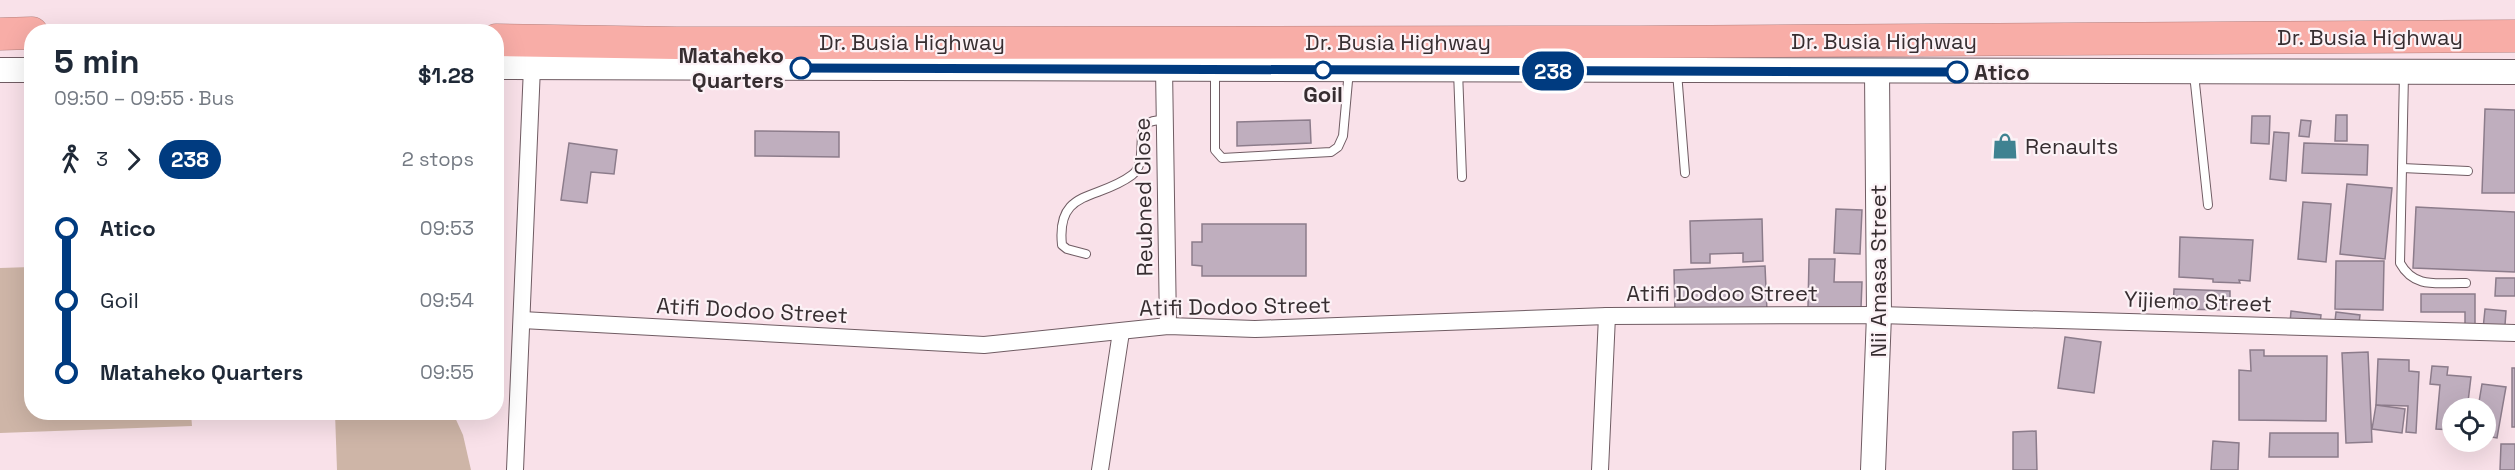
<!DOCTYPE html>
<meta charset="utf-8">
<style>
:root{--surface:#fff;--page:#f6f6f7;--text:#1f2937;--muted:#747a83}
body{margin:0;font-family:"Space Grotesk",sans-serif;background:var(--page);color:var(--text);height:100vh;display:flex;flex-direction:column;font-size:22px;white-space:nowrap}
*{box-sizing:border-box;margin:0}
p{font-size:20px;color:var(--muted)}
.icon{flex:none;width:33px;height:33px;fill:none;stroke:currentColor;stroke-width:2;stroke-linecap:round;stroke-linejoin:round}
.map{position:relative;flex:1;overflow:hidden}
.panel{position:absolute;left:24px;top:24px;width:480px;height:396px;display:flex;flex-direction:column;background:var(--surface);border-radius:24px;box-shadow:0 6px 24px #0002}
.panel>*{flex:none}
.badge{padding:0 12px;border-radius:20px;font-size:21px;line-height:39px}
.fabs{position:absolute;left:2442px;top:398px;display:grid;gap:12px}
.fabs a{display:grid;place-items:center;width:54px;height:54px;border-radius:50%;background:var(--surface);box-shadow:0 6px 24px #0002;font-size:30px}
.map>.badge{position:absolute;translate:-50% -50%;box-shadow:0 0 0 3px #fff}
.legs{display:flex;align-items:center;gap:9px;height:66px;padding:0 30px;font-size:20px}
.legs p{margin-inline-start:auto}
.summary{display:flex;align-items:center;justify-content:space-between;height:102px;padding:0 30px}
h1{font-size:33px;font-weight:800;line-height:45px}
ul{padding:0 30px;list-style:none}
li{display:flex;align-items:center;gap:21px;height:72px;font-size:22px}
li i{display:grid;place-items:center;width:9px;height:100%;margin:0 8px;background:currentColor}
li i::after{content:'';width:15px;height:15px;margin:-8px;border:4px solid;border-radius:50%;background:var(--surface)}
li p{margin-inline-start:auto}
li:first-child i{background:linear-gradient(#0000 50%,currentColor 0)}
li:last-child i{background:linear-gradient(currentColor 50%,#0000 0)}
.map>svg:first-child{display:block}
</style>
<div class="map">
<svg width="2515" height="470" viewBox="0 0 2515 470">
<rect width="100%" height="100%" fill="#f9e1e9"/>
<g fill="#ceb5a7">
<polygon points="31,267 32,412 191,413 192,426 0,433 0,268"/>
<polygon points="335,413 453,413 463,435 471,470 337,470"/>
</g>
<g fill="#bfaebe" stroke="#8c7c8b" stroke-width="1.5">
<polygon points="2485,109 2515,110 2515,193 2482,193"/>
<polygon points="2336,115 2347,115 2347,141 2335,141"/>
<polygon points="2252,116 2270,116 2269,144 2251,143"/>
<polygon points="1310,120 1311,143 1237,146 1237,122"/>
<polygon points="2301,120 2311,121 2309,137 2299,136"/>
<polygon points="755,131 839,132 839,157 755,156"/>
<polygon points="2274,132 2289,133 2286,181 2270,179"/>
<polygon points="569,143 617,150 614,174 591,172 587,203 561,200"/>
<polygon points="2304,143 2368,145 2367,175 2302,173"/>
<polygon points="2347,184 2392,188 2385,259 2340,254"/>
<polygon points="2303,202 2331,204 2326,262 2298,259"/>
<polygon points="2416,207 2515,212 2515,272 2413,268"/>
<polygon points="1836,209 1862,210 1860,254 1834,253"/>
<polygon points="1762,219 1763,261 1743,262 1743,253 1710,254 1710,263 1691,263 1690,221"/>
<polygon points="1202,224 1306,224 1306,276 1202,276 1202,266 1192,265 1192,242 1202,242"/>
<polygon points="2180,237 2253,240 2250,281 2239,280 2240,283 2213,282 2213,279 2179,277"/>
<polygon points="1809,259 1835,259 1834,282 1862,282 1861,308 1808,307"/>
<polygon points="2336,261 2384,261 2383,310 2335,309"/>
<polygon points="1765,266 1767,311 1675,314 1674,270"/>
<polygon points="2496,278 2515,278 2515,296 2495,296"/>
<polygon points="2174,289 2230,291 2230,310 2173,309"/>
<polygon points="2421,294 2475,294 2475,325 2465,325 2465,312 2421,312"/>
<polygon points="2485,309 2506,311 2505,325 2483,329"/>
<polygon points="2291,311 2321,315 2320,324 2290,323"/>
<polygon points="2336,312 2360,315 2359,324 2335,321"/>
<polygon points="2065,337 2101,342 2094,393 2058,388"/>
<polygon points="2250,350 2264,350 2264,356 2327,356 2326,421 2239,420 2239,370 2251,371"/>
<polygon points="2368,352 2372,442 2346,443 2342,353"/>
<polygon points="2378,359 2409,360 2409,371 2419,372 2416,433 2406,432 2408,406 2376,405"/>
<polygon points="2432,366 2448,367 2447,375 2471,377 2468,402 2473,403 2473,408 2452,408 2452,430 2436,429 2440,385 2430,384"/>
<rect x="2512" y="368" width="3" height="59"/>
<polygon points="2482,384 2506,387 2497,438 2486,436 2486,408 2478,408"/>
<polygon points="2376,405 2405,409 2402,433 2372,429"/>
<polygon points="2036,431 2037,470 2013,470 2013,432"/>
<polygon points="2270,433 2338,433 2338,457 2269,457"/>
<polygon points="2213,441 2239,443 2238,470 2211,470"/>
<polygon points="2501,444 2515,444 2515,470 2500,470"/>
</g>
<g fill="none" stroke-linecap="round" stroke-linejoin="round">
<g stroke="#705c63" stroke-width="10">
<g id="lane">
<polyline points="1215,70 1215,150 1222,158 1331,152 1338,147 1343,136 1349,70"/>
<polyline points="1458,71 1462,177"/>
<polyline points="1677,72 1685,173"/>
<polyline points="2194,74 2208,205"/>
<path d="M 2404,74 L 2400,263 C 2415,290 2439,282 2466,283"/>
<polyline points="2402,168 2468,171"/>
<path d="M 1086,254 L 1067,249 L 1062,245 C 1056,188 1098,201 1132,175 C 1148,163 1136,134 1147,124 C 1151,120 1160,120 1165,120"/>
</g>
</g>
<g stroke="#705c63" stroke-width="18">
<g id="street">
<polyline points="1164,68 1168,326"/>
<polyline points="522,320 984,345 1168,326 1255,329 1607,316 1879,315 2515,333"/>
<polyline points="515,470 532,67"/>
<polyline points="1100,470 1121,332"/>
<polyline points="1600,470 1607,316"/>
</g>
</g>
<g stroke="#705c63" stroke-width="26">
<g id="secondary">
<polyline points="496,67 2515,72"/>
<polyline points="0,70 32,70"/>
<polyline points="1873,470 1879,315 1877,72"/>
</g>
</g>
<g stroke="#b4817e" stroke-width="33">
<g id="highway">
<polyline points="0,34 32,33"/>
<polyline points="496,40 676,43 1641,42 2515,36"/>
</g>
</g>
<use href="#lane" stroke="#fff" stroke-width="8"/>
<use href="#street" stroke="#fff" stroke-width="16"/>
<use href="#secondary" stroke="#fff" stroke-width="24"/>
<use href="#highway" stroke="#f8ada7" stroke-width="32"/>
</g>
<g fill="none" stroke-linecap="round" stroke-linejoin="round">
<g stroke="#fff" stroke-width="14">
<polyline id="line-1" points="801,68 1957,72"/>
</g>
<use href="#line-1" stroke="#003b80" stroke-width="9"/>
</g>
<defs>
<g id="shop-bare" transform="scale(2.07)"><path d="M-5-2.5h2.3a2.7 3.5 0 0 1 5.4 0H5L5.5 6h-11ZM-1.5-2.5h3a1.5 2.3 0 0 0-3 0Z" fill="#3f8291" stroke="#fcf2f6" stroke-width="2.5" paint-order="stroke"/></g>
</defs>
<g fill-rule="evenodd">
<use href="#shop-bare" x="2005" y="146"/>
</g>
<g fill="#fff" stroke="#003b80" stroke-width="3">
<circle cx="801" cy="68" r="10"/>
<circle cx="1323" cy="70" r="8"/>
<circle cx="1957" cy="72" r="10"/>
</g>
<g text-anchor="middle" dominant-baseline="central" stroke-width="4.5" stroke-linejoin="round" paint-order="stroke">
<g font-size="22" fill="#372e31" stroke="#fcf2f6">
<text x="2370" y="37">Dr. Busia Highway</text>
<text x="1884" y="41">Dr. Busia Highway</text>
<text x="912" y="42">Dr. Busia Highway</text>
<text x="1398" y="42">Dr. Busia Highway</text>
<text transform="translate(1143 197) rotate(-91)">Reubned Close</text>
<text transform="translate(1878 271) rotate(-90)">Nii Amasa Street</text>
<text x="1722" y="293">Atifi Dodoo Street</text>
<text transform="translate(2198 301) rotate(2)">Yijiemo Street</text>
<text transform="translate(1235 306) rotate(-1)">Atifi Dodoo Street</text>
<text transform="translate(752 310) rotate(3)">Atifi Dodoo Street</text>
</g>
<g font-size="22" font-weight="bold" fill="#372e31" stroke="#fcf2f6" text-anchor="end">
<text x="784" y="55">Mataheko<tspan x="784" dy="25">Quarters</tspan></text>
<text x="1974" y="72" text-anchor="start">Atico</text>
<text x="1323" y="94" text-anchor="middle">Goil</text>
</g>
<g font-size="22" fill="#372e31" stroke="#fcf2f6" text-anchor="start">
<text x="2025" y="146">Renaults</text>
</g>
</g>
</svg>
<div class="fabs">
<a><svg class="icon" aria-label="locate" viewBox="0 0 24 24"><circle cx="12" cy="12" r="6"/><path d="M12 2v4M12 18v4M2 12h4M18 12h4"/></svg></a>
</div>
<b class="badge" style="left:1553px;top:71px;background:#003b80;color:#fff">238</b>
<section class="panel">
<div class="summary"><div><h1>5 min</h1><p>09:50 – 09:55 · Bus</p></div><b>$1.28</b></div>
<div class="legs"><svg class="icon" aria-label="walk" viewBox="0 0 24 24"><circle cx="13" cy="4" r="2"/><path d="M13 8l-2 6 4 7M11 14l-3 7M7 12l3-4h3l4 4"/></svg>3<svg class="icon" aria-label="forward" viewBox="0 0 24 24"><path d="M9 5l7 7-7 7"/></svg><b class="badge" style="background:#003b80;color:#fff">238</b><p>2 stops</p></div>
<ul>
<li><i style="color:#003b80"></i><b>Atico</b><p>09:53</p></li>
<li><i style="color:#003b80"></i><span>Goil</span><p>09:54</p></li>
<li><i style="color:#003b80"></i><b>Mataheko Quarters</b><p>09:55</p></li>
</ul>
</section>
</div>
